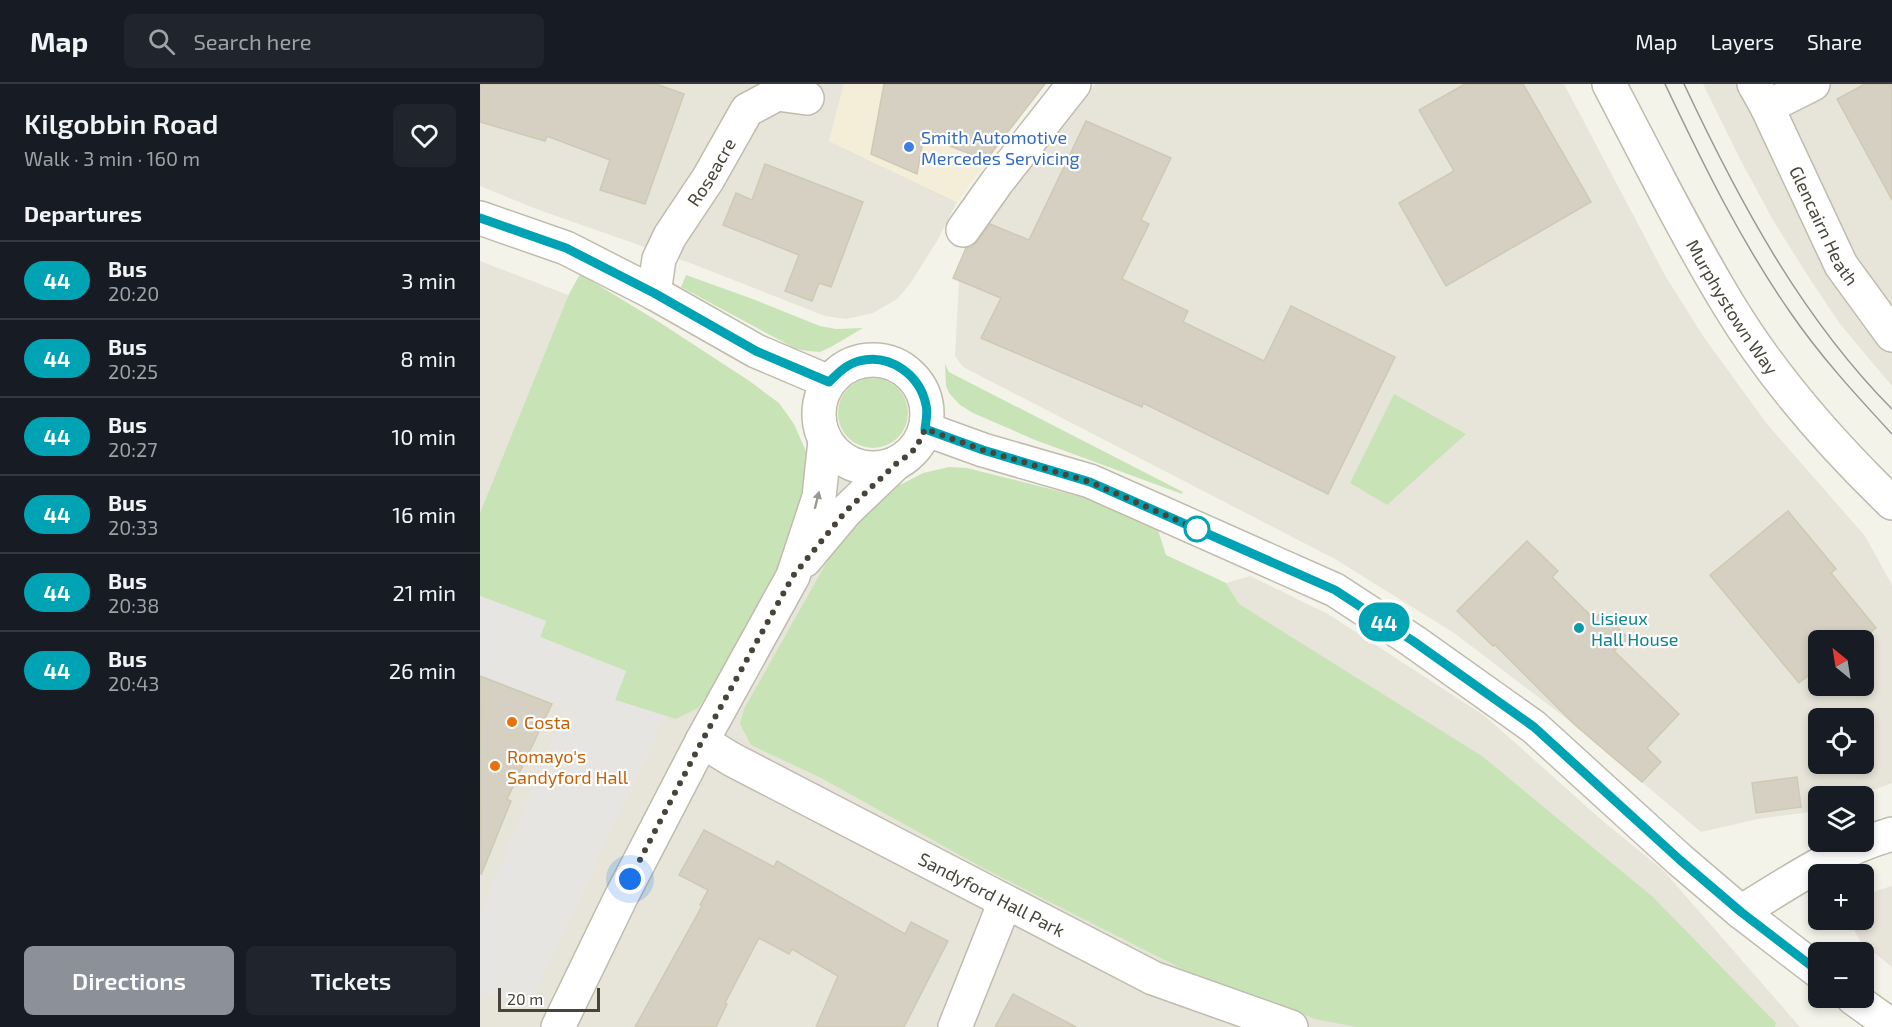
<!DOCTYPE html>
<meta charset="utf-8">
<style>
:root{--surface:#171b24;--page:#20242c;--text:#f1f3f6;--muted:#9ea1a6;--line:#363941;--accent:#8c9099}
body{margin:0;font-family:"Exo 2",sans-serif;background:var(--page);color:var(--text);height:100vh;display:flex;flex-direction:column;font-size:22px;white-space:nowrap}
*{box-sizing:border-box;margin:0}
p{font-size:20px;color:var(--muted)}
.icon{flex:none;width:33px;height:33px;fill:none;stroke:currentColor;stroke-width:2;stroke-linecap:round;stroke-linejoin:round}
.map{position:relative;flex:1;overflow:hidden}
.side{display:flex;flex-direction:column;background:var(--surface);width:480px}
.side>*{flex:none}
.badge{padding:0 12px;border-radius:20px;font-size:21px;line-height:39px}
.needle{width:39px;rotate:330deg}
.fabs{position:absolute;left:1328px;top:546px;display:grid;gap:12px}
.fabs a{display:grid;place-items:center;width:66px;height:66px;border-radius:9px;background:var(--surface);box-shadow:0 3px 9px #0003;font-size:30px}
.scale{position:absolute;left:18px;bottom:15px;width:102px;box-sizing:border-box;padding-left:6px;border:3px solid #474439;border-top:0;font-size:16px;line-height:21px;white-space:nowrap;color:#474439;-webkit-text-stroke:4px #fff;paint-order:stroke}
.you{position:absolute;width:30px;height:30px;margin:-15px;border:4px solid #fff;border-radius:50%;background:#1a73e8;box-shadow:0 0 0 9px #1a73e833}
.map>.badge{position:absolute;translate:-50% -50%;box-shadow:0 0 0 3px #fff}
h2{padding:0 24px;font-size:22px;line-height:54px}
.round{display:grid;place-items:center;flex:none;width:63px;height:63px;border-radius:9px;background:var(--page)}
.headline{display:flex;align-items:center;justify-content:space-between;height:102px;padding:0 24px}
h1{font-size:28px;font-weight:600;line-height:45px}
.cta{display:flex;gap:12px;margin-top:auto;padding:12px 24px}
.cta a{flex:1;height:69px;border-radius:9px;background:var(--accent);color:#fff;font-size:24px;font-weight:600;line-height:69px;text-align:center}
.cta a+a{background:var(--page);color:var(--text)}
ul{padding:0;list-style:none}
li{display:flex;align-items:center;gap:18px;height:78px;padding:0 24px;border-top:2px solid var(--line)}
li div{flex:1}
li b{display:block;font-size:22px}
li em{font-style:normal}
li .badge{min-width:66px;font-weight:700;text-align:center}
header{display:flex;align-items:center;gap:36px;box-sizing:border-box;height:84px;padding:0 30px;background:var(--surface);border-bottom:2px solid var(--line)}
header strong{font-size:28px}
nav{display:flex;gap:33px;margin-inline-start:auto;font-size:21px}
.search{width:420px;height:54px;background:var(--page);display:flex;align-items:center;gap:15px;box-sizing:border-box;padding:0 21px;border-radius:9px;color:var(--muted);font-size:22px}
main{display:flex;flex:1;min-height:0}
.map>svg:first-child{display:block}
</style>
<header>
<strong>Map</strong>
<div class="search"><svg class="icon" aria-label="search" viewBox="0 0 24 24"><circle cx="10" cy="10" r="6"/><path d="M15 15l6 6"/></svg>Search here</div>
<nav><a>Map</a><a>Layers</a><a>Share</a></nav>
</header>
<main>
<section class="side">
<div class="headline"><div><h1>Kilgobbin Road</h1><p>Walk · 3 min · 160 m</p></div><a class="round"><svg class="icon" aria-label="heart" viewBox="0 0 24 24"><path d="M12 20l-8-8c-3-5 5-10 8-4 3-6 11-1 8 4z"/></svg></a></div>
<h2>Departures</h2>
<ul>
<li><span class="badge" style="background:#00a3b4;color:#fff">44</span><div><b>Bus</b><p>20:20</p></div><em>3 min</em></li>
<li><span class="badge" style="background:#00a3b4;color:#fff">44</span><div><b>Bus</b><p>20:25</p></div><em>8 min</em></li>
<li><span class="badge" style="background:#00a3b4;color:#fff">44</span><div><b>Bus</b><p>20:27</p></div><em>10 min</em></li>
<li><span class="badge" style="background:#00a3b4;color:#fff">44</span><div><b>Bus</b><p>20:33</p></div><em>16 min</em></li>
<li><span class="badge" style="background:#00a3b4;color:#fff">44</span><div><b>Bus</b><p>20:38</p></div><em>21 min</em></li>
<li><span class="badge" style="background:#00a3b4;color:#fff">44</span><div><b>Bus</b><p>20:43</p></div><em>26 min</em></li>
</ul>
<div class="cta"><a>Directions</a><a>Tickets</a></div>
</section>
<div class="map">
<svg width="1412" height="943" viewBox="0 0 1412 943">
<rect width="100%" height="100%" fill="#f4f3ea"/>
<g fill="#e7e5d9" fill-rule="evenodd">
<polygon points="0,0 364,0 349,57 477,118 457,157 430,200 417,215 393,229 366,235 345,232 210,179 59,126 0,102"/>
<path d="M 615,0 L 1084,0 L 1186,193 L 1223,252 L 1287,340 L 1385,452 L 1412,501 L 1412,699 L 1377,712 L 1338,712 L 1338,727 L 1278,735 L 1221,748 L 1091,638 L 974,549 L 855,475 L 483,283 L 475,272 L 479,196 L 496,203 L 521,145 L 506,138 ZM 1338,556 L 1383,556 L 1383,602 L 1338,602 ZM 1338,634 L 1383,634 L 1383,680 L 1338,680 Z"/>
<polygon points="1223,0 1412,0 1412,302 1360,240 1328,192 1294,138 1259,73"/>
<polygon points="0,177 109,219 309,377 426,418 685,471 746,499 770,492 848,530 1005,632 1125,739 1183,786 1320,943 0,943"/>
<polygon points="1412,802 1412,883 1381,858 1375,848 1374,837 1383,836 1383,816 1387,812 1399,806"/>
</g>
<polygon fill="#f4edd8" points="364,0 565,0 477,118 349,57"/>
<g fill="#c8e4b7">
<polygon points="100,190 179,238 268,296 299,319 314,340 332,381 333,397 301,479 228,610 218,624 196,635 135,616 146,587 60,553 66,537 0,512 0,429 89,210"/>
<polygon points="206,191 270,214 340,242 356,245 383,244 351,263 340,268 328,267 316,265 201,203"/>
<polygon points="465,280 469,288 703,408 702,410 555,356 493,329 480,321 469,309 466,302"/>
<circle cx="393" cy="329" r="35"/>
<polygon points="914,310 986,350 907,421 870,399"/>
<polygon points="469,383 487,384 606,414 678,446 686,471 746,499 759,520 1002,672 1173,813 1296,939 1295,943 876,943 835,935 704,886 505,785 341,694 271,661 260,640 264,625 367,442 404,406 424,399 443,389"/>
</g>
<polygon fill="#e6e5e1" points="0,512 66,537 60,553 146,587 135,616 185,632 48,925 0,907 0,832 84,627 0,592"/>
<g fill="#d5d0c1" stroke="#cfc9b4" stroke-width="1.5">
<polygon points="0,0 176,0 204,10 165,120 120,106 130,76 67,52 65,57 0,38"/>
<polygon points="404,0 565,0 506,76 444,52 437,90 391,70"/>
<polygon points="985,0 1043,0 1111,118 966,202 919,119 974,87 939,26"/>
<polygon points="1385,0 1412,0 1412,116 1357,15"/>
<polygon points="606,37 691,74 661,136 669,140 642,195 708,227 703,238 784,277 811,222 915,273 848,410 663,319 662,323 501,254 521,214 473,194 486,164 491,163 498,157 510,140 549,156"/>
<polygon points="285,80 383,118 351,203 339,199 332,217 305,207 319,171 243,141 256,109 272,116"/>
<polygon points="1308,427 1356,485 1351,489 1396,544 1381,556 1338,556 1338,584 1319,599 1230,491"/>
<polygon points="1047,457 1078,487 1072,493 1114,535 1122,528 1148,554 1134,567 1199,630 1167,664 1181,678 1162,698 1095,641 1015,561 1013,562 977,527"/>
<polygon points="0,592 72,620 27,715 31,717 1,791"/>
<polygon points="1317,693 1321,723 1276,729 1272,699"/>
<polygon points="224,746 294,783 297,777 425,850 431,838 468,857 424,943 336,943 358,892 312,865 309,870 279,854 245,919 247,920 236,943 155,943 222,822 220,821 228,806 199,791"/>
<polygon points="533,910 596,943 515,943"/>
</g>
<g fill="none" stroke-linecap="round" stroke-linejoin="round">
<g stroke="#bfbcae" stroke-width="36">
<g id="minor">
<path id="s1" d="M 1129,0 C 1168,74 1205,149 1248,220 C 1292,293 1351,360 1412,419"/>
<path id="s2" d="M 1274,0 L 1287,23 L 1361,181 L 1412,251"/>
<polyline points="1287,23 1333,0"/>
<polyline points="0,134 86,164 174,209 276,267 349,298"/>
<polyline points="483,146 517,98 594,0"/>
<path id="s3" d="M 174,209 L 179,175 L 190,152 L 228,95 L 267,26 L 297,10 L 327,14"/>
<circle cx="393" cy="330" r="54"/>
<polyline points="445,345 503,366 610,397 855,506 933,557 1054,643 1200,776 1261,828 1338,887"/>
<polyline points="325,476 366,427 415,380"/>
<path id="s4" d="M 222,657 L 251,675 L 673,894 L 811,943"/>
<path d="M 1261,828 C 1310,798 1356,766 1412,750"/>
<polyline points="1373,914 1412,942"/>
<polyline points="78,943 140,815 222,657 313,492 339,413 345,357"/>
<polyline points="475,943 525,818"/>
</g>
</g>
<use href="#minor" stroke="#fff" stroke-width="33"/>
<g stroke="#989898" stroke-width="1.5">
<path d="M 1185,0 C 1222,78 1260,156 1310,228 C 1340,272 1376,311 1412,350"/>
<path d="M 1204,0 C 1259,117 1321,233 1412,325"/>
</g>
</g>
<defs><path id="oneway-solid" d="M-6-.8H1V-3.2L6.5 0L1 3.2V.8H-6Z" transform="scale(1.5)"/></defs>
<use fill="#9a9892" href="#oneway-solid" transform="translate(337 416) rotate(-76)"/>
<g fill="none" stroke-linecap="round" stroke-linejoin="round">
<g stroke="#fff" stroke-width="14">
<path id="line" d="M 0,134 L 86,164 L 174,209 L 276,267 L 349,298 C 358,289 367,280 379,277 C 410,269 440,291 446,321 C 448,328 446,337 445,345 L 503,366 L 610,398 L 855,506 L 933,557 L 1054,643 L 1200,776 L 1261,828 L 1338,887"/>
</g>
<use href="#line" stroke="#00a3b4" stroke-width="9"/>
<polyline stroke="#474439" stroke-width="6" stroke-dasharray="0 10.8" points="150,795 222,657 313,492 366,427 416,380 431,369 437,362 445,345 503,366 610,398 717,445"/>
</g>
<circle fill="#3f7fe0" stroke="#fff" stroke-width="2" cx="429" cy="63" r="6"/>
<circle fill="#fff" stroke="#00a3b4" stroke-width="3" cx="717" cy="445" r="12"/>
<circle fill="#0f9aa8" stroke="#fff" stroke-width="2" cx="1099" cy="544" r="6"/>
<g fill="#e8710a" stroke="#fff" stroke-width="2">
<circle cx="32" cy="638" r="6"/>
<circle cx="15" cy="682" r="6"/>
</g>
<g text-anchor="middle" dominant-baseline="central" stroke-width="4.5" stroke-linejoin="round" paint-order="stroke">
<g font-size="18" fill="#366cbe" stroke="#fff" text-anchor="start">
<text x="441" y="53">Smith Automotive<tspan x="441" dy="21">Mercedes Servicing</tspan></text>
</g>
<g font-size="18" fill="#474439" stroke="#fff">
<text stroke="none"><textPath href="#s3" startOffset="136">Roseacre</textPath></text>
<text stroke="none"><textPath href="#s2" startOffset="158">Glencairn Heath</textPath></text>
<text stroke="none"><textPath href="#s1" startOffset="255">Murphystown Way</textPath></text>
<text stroke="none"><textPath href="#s4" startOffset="328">Sandyford Hall Park</textPath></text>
</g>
<g font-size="18" fill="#0d838f" stroke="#fff" text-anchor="start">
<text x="1111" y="534">Lisieux<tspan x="1111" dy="21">Hall House</tspan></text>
</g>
<g font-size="18" fill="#c56008" stroke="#fff" text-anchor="start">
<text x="44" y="638">Costa</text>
<text x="27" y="672">Romayo's<tspan x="27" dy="21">Sandyford Hall</tspan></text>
</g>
</g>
</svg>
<div class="fabs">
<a><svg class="needle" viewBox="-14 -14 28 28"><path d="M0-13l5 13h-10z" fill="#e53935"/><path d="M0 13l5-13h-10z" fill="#9ea1a6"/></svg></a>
<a><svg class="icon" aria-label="locate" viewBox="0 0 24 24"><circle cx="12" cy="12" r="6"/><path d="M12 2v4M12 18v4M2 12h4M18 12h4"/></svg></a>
<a><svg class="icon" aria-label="layers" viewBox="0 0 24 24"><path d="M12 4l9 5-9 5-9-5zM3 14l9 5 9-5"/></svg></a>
<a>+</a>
<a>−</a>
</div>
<div class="scale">20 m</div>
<div class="you" style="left:150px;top:795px"></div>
<b class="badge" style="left:904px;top:538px;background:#00a3b4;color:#fff">44</b>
</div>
</main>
